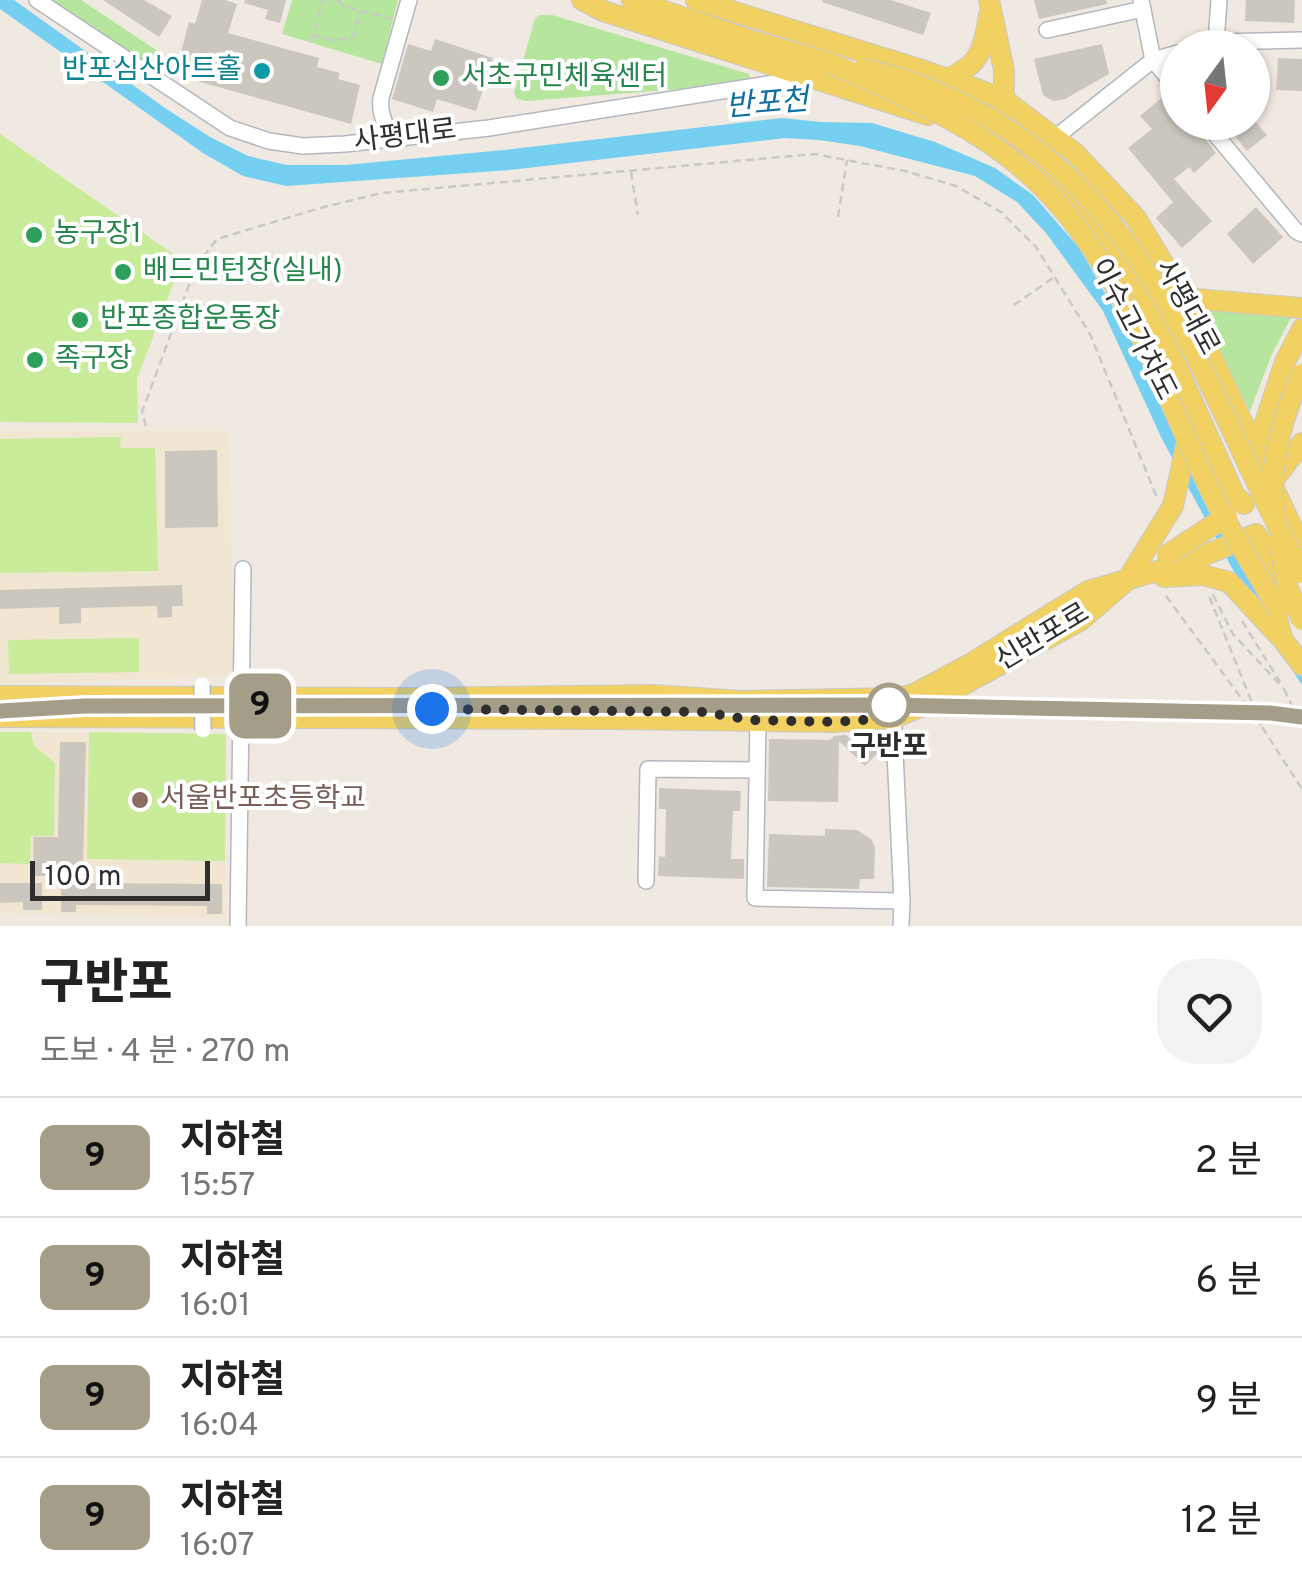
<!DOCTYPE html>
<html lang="ko">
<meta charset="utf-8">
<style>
:root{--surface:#fff;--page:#f2f2f2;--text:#222;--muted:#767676;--line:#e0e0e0}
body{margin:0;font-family:Overpass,"Noto Sans KR",sans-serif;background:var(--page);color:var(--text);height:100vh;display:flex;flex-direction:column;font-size:38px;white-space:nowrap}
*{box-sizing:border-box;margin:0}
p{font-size:32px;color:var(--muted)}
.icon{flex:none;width:55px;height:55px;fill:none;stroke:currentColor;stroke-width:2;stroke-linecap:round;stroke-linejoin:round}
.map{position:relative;height:926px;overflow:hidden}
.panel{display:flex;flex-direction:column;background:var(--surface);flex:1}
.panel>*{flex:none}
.badge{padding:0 20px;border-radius:15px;font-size:35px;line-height:65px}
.needle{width:65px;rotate:195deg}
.controls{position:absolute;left:1160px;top:30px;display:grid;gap:20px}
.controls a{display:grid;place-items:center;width:110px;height:110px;border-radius:50%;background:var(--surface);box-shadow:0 2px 8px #0004;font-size:50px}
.scale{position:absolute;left:30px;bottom:25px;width:180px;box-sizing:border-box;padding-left:10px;border:5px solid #2e2e2e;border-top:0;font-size:28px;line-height:35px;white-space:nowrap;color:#2e2e2e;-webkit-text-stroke:8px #fff;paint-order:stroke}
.you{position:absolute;width:50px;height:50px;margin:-25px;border:8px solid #fff;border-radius:50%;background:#1a73e8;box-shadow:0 0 0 15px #1a73e833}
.map>.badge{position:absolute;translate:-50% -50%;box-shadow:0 0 0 5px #fff}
.round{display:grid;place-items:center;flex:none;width:105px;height:105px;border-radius:40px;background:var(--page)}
.head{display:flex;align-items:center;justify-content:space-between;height:170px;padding:0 40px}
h1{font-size:48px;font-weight:800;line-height:75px}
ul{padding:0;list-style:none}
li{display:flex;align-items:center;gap:30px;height:120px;padding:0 40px;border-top:2px solid var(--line)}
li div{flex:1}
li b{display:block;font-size:38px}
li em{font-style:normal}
li .badge{min-width:110px;font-weight:700;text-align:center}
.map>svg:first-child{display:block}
</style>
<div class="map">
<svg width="1302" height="926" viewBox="0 0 1302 926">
<rect width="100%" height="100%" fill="#efe9e1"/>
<g fill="#f0e6d1">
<polygon points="0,431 229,431 235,676 0,684"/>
<polygon points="0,732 226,734 225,918 0,913"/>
</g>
<g fill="#b6e59e">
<path d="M 45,0 L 81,0 L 156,50 C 161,57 162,65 157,71 Z"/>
<polygon points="292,0 398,0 382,64 282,34"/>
<polygon points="539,15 552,15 749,74 750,78 748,83 743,84 527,101 517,99 514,93 535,19"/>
<polygon points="1196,305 1293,314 1271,356 1250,411"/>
</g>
<g fill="#c9ec9a">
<polygon points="0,134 182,260 137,379 138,423 0,422"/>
<polygon points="121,437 120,448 155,448 158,571 0,573 0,439"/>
<polygon points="139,638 139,672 9,674 8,640"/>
<polygon points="0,732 31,732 34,746 55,763 54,836 31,836 30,864 0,863"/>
<polygon points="89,732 226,734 225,861 87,859"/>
</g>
<polygon fill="#75cff0" points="0,0 14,0 165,108 210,137 248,156 287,165 345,165 504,150 782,118 821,122 872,123 935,142 995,168 1033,195 1080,249 1130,337 1302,656 1302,685 1264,627 1162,439 1103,311 1046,233 1017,202 975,176 860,146 819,140 785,138 510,170 286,186 243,176 203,153 0,9"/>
<g fill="#cbc7bf">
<polygon points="103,0 144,0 172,16 159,37"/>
<polygon points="202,0 225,0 237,4 228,33 319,58 317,67 340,73 338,79 360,85 351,124 175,75 189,22 195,24"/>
<polygon points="245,0 286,0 280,23 265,19 268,10 244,3"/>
<polygon points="823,0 891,0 931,13 923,35 822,2"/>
<polygon points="1034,0 1106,0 1107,4 1039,19"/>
<polygon points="1246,0 1295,0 1294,23 1245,21"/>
<polygon points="435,39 493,58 476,111 437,99 433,112 392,99 408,44 431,51"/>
<polygon points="1102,44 1109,74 1065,99 1053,101 1043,95 1034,59"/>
<polygon points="1278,58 1302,59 1302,91 1276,90"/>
<polygon points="1166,94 1178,107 1178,122 1192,122 1216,153 1194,173 1189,167 1174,179 1212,221 1182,248 1156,218 1173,202 1128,148 1152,129 1140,116"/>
<polygon points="1252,118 1267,135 1247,151 1224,122 1252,122"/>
<polygon points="1256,207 1283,237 1253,264 1227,234"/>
<polygon points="217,450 218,527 165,528 165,451"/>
<polygon points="182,585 183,606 172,606 172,617 158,618 157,606 81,608 81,623 59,624 59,607 0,609 0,590"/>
<polygon points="846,735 860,748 870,739 881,750 865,766 839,741 838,802 768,801 769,739 830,740 834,736"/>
<polygon points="60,742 86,742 83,865 51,865 51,876 34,876 33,837 58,837"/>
<polygon points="659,788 741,791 740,811 733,811 731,859 744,859 744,879 658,876 659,856 665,857 666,809 659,809"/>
<polygon points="825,829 857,830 871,839 875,847 874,879 860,879 859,889 767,887 769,834 825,836"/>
<polygon points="0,883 42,883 42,910 23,910 23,902 0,903"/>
<polygon points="61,883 222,884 222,914 207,914 207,906 76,905 76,912 61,912"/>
</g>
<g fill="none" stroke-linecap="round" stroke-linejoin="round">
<g stroke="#b4b7c1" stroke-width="18">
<g id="minor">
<polyline points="37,0 230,128 269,141 303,146 345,144 489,128 805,78"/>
<polyline points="1141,0 1153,60 1178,90"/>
<polyline points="1047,30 1143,9"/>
<polyline points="1216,42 1219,0"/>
<polyline points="1196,48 1216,42 1302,40"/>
<polyline points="1205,122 1296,231 1302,234"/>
<polyline points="1056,137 1153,60 1178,53"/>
<path d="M 389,138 C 386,122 379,115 381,98 L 409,0"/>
<polyline points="481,706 695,708 718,705"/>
<polyline points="893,710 902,901 901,926"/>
<polyline points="758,720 755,898 902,901"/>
<polyline points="646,881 648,769 756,770"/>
<polyline points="238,926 243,569"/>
</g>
</g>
<g stroke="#c9c9c9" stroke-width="22">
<g id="major">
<polyline points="582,0 603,11 928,115"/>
<polyline points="632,0 747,39 830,63"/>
<polyline points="696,0 919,69 982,91 1006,101 1075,153 1136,218 1184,298 1302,548"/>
<polyline points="989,0 1004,70 1004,111"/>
<path d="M 947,79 C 981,65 983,49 989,15"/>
<polyline points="1005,149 1036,165 1086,212 1122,259 1148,303 1235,496 1244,504"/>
<polyline points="1184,298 1302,308"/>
<polyline points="1255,453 1285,362 1302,329"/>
<polyline points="1269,486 1302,443"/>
<polyline points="1164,577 1203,575 1229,582 1280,637"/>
<polyline points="1127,580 1173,506 1189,432"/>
<polyline points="1271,596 1283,640 1302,665"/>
<polyline points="0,696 410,698 654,695 741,701 898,698 914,694 970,664 1088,591 1188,562 1256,534 1287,582"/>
<polyline points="0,717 613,719 834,722 893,718 930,703 1081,620 1124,583"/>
</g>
</g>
<g stroke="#c9c9c9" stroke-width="2.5" stroke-dasharray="8 5" stroke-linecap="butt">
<polyline points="338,0 343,6 392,19"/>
<polyline points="313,35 335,41 353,37 360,12"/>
<polyline points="311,42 323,0"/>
<polyline points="631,172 638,215"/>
<polyline points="838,217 847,160"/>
<polyline points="1014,305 1053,278"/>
<polyline points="146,426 142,412 196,266 217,239 324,207 382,193 814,154 905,171 956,186 1001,212 1036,247 1090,334 1158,500"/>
<polyline points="1166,596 1258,721"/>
<polyline points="1242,621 1280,682"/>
<polyline points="1284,689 1302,728"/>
<polyline points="1261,725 1209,596 1213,595 1233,634 1284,689"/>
<polyline points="1262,727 1302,789"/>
</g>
<use href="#minor" stroke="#fff" stroke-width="15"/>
<use href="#major" stroke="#f2d163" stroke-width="20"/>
<g stroke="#b4b7c1" stroke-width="18" stroke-linecap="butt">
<polyline id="minor-bridge" points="202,685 203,730"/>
</g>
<g stroke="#c9c9c9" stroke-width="22" stroke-linecap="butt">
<g id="major-bridge">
<path d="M 830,63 C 897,93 968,121 1024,170 C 1121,253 1159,387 1214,498 C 1233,537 1258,573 1279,611"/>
<path d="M 863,69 C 908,78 949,95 989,118 C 1162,218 1212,408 1302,573"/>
<path d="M 1274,512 C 1268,467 1283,414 1302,374"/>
<polyline points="1279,541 1288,588 1302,620"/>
<polyline points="1167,555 1227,516"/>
</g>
</g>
<use href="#minor-bridge" stroke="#fff" stroke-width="15"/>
<use href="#major-bridge" stroke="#f2d163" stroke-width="20"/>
</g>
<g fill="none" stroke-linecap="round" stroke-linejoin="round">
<g stroke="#fff" stroke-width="22">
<polyline id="line" points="0,711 85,706 890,705 1270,713 1302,717"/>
</g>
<use href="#line" stroke="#a49d87" stroke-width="15"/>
<polyline stroke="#2e2e2e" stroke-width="10" stroke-dasharray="0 18" points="432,709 703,712 751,720 834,722 894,718 892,698 889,705"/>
</g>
<circle fill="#0f9aa8" stroke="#fff" stroke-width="4" cx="262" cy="71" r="10"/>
<g fill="#2e9e5b" stroke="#fff" stroke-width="4">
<circle cx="441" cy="78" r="10"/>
<circle cx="34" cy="235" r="10"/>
<circle cx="123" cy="272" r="10"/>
<circle cx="80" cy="320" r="10"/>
<circle cx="35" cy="360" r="10"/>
</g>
<circle fill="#fff" stroke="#a49d87" stroke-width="5" cx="889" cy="705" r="20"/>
<circle fill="#8d6e63" stroke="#fff" stroke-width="4" cx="140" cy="800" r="10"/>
<g text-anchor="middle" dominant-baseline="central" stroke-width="8" stroke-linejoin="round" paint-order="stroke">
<g font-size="28" fill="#0d838f" stroke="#fff" text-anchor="end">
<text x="242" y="71">반포심산아트홀</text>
</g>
<g font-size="28" fill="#27864d" stroke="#fff" text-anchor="start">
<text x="461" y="78">서초구민체육센터</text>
<text x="54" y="235">농구장1</text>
<text x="143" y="272">배드민턴장(실내)</text>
<text x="100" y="320">반포종합운동장</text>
<text x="55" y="360">족구장</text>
</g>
<g font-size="28" fill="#2e2e2e" stroke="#fff">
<text transform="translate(405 137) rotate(-7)">사평대로</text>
<text transform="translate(1186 308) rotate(62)">사평대로</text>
<text transform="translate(1132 330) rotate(63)">이수고가차도</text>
<text transform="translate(1043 638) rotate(-31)">신반포로</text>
</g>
<g font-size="28" font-weight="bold" fill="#2e2e2e" stroke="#fff">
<text x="889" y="748">구반포</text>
</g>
<g font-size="28" fill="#785e54" stroke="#fff" text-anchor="start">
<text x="160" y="800">서울반포초등학교</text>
</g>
<g font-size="30" font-style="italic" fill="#0d6fa3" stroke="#fff">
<text transform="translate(767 105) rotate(-5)">반포천</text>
</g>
</g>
</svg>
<div class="controls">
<a><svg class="needle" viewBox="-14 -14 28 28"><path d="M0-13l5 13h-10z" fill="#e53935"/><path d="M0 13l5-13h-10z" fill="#767676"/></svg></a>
</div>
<div class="scale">100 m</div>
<div class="you" style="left:432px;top:709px"></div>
<b class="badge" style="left:260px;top:706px;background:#a49d87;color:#111">9</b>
</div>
<section class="panel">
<div class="head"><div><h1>구반포</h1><p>도보 · 4 분 · 270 m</p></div><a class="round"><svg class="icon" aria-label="heart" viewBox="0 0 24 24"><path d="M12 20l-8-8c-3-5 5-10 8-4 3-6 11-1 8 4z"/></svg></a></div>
<ul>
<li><span class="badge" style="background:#a49d87;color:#111">9</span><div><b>지하철</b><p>15:57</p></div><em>2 분</em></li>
<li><span class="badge" style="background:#a49d87;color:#111">9</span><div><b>지하철</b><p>16:01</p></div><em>6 분</em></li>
<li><span class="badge" style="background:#a49d87;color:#111">9</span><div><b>지하철</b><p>16:04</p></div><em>9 분</em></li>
<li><span class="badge" style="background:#a49d87;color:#111">9</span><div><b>지하철</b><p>16:07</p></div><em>12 분</em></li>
</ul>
</section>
